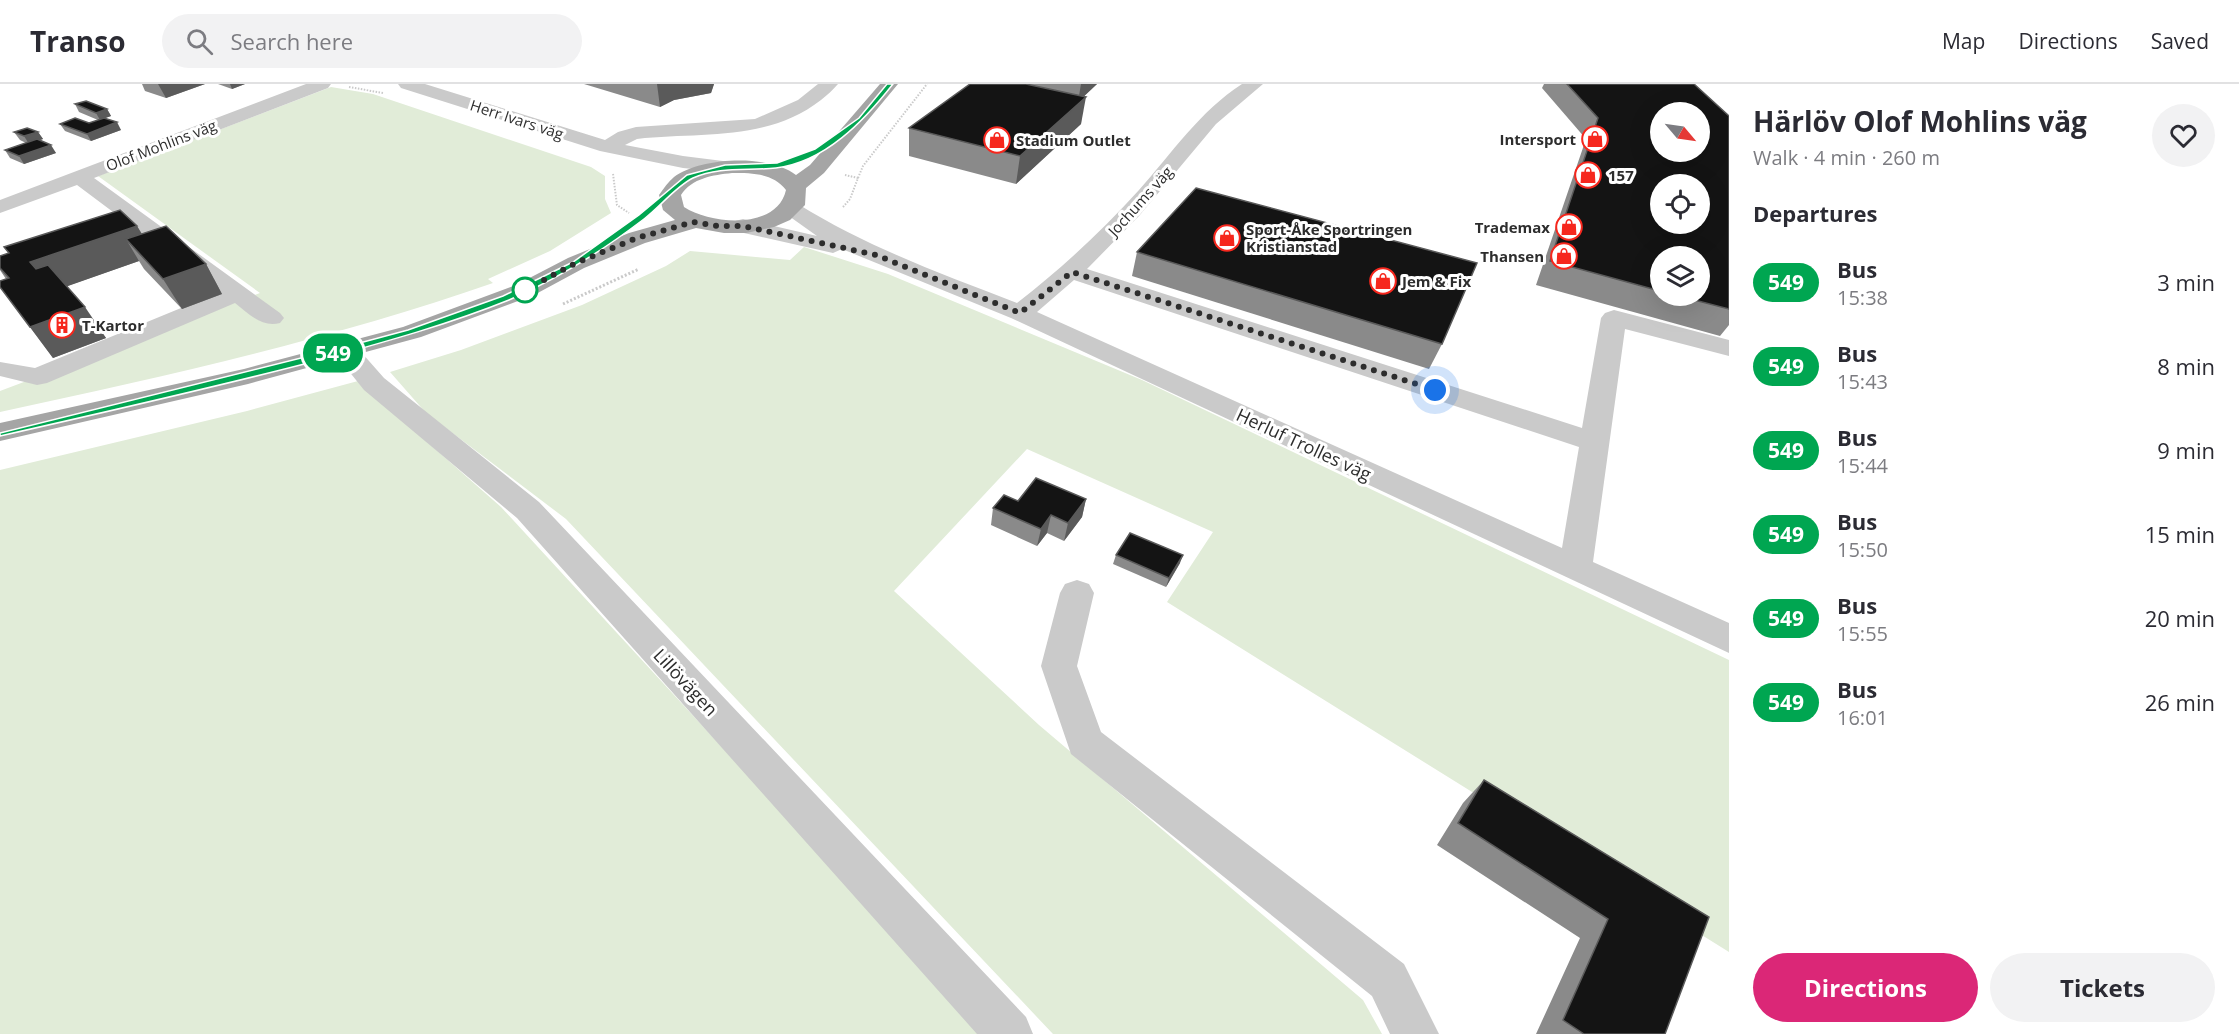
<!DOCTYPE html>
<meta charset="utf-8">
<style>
:root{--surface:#fff;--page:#f2f2f3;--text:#2b2b33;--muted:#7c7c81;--line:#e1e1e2;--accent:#db2777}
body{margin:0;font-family:"Open Sans",sans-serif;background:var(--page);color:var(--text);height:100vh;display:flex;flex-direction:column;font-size:22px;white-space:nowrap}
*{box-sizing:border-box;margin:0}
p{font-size:20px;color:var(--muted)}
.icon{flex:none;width:33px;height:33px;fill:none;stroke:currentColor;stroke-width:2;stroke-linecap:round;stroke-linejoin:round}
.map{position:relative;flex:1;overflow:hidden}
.side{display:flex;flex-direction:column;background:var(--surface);width:510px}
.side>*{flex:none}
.badge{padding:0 12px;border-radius:20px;font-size:21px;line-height:39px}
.needle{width:39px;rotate:119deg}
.controls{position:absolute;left:1650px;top:18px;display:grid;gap:12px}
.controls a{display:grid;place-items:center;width:60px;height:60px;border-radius:50%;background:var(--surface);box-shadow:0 6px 24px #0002;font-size:30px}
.you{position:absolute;width:30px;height:30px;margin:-15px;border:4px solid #fff;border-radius:50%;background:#1a73e8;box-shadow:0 0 0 9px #1a73e833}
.map>.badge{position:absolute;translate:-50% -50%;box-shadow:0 0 0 3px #fff}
h2{padding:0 24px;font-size:22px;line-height:54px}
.round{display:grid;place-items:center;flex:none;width:63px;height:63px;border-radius:32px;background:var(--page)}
.overview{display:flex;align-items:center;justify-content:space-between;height:102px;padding:0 24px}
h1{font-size:28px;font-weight:700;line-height:45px}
.cta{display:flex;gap:12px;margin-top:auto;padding:12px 24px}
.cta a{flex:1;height:69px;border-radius:36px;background:var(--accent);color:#fff;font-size:24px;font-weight:700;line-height:69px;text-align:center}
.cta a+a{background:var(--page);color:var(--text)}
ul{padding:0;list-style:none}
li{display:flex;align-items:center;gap:18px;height:84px;padding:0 24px}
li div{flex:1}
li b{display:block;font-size:22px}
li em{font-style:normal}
li .badge{min-width:66px;font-weight:700;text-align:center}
header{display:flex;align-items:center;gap:36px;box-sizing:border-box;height:84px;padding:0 30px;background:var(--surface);border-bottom:2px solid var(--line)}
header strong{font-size:28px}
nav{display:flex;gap:33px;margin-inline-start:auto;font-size:21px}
.search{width:420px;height:54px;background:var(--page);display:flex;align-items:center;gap:15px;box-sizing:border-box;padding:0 21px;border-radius:33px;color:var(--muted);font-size:22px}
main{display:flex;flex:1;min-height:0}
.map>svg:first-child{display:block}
</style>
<header>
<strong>Transo</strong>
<div class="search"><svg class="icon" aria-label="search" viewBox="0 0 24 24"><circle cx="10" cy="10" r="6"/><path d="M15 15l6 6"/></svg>Search here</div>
<nav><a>Map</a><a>Directions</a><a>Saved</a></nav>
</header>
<main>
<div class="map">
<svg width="1729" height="950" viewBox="0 0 1729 950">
<rect width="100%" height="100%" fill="#fff"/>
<g fill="#e1ecd8">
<path d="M 331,3 L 373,10 L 591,83 L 605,92 L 605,115 L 611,129 L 550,167 L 488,195 L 493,199 C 333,255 166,292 0,328 L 0,307 L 260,209 L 98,92 Z"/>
<polygon points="804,163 888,190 1142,296 1729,576 1729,868 1167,518 1213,448 1027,365 894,507 1039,641 1363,916 1382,950 1053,950 566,435 426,329 390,288 461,266 582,221 666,182 690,167 790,176"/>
<polygon points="358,297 501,423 986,950 0,950 0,386 247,327"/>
</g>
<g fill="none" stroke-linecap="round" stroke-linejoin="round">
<g stroke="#cacaca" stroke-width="2" stroke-dasharray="1.5 1.5" stroke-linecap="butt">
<polyline points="349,3 383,9"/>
<polyline points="613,90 617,121 629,129"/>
<polyline points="858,94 863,82 927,0"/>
<polyline points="843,123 850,115 858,94 845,91"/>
</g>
<polyline stroke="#cacaca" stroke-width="3" stroke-dasharray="2 2" stroke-linecap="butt" points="563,220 639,185"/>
<g fill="#cacaca" fill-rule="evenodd">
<path d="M 306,0 L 331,0 L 328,4 L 94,94 L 280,229 L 284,234 L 280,239 C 262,244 249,230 235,219 L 47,299 L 37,301 L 0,292 L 0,278 L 35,284 L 220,208 L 77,101 L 0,129 L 0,116 Z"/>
<path d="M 398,0 L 425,0 L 605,56 L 618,48 L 636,43 L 755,35 L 798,16 L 818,0 L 838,0 C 833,6 827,11 821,16 C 767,58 701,48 637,55 L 625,61 L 683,72 L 739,79 L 742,83 L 739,87 L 732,89 L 683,84 L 600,67 L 401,4 Z"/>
<path d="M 1242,0 L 1263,0 L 1216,40 L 1139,132 L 1087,185 L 1582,344 L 1601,234 L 1605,229 L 1614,226 L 1729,256 L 1729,272 L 1625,245 L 1593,478 L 1729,539 L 1729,569 L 1011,234 L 842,165 L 833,169 L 735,147 L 732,142 L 735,137 L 743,135 L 817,152 L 779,125 L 782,120 L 798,120 C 867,163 942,190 1017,219 C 1061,185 1102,147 1139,106 C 1172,69 1200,27 1242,0 ZM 1074,196 L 1579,363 L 1562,464 L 1037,228 Z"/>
<polygon points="345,258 354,260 384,294 539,418 1026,933 1033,950 977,950 517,434 364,306 332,266 336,260"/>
<polygon points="1077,496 1089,500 1094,509 1077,582 1101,648 1404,880 1439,950 1390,950 1372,912 1071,670 1041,582 1060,509 1065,500"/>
</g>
<path fill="#a5a5a5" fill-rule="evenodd" d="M 880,0 L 898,0 L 824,89 L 806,104 L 805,121 L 790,136 L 774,143 L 746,149 L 724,149 L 696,144 L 645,159 L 584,184 L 534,211 L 421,253 L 248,300 L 0,357 L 0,339 L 244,285 L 403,243 L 516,201 L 568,174 L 629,149 L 675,136 L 663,126 L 659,111 C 664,104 668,98 674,93 C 701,73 769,70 796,91 L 810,81 ZM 732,89 C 752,89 773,89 786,106 C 777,146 712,141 684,123 L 681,111 C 692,94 713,91 732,89 Z"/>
</g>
<g fill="#8a8a8a" fill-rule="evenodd">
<polygon points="142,0 205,0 166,14 145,7"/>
<polygon points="218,0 245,0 232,5"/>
<polygon points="584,0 714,0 711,9 674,16 660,23"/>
<polygon points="970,0 1097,0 1083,13 1081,40 1016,100 909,72 909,44"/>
<path d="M 1544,0 L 1694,0 L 1729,32 L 1729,241 L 1720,252 L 1536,201 L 1586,55 L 1542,4 ZM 1660,172 L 1700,212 L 1660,212 Z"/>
<polygon points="75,20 107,25 111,32 105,34 121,46 91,57 65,47 60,40 89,39 98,36 79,28"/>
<polygon points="14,48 38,48 43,55 40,56 56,69 24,80 10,74 5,66 26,59 20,56"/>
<polygon points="137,142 142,150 206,180 222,210 182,225 144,185 139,177 67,202 106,254 53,274 0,203 6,195 0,186 0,172 9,169 4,163"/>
<polygon points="1137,168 1442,260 1429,285 1132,192"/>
<polygon points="1086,415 1082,433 1064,457 1047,449 1037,462 991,441 993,424 1018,417"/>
<polygon points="1116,471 1180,479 1166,503 1113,480"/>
<polygon points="1484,696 1709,833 1665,950 1536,950 1580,854 1437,761 1463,719"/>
</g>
<g fill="#5a5a5a">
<polygon points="158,0 205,0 166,14"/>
<polygon points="230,0 245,0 232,5"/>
<polygon points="657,0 714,0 711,9 674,16 660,23"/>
<polygon points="1081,0 1097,0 1078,18"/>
<polygon points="1086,13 1081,40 1016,100 1020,72"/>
<polygon points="107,25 111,32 100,36 96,29"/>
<polygon points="117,38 121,46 91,57 87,50"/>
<polygon points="38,48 43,55 29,60 24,52"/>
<polygon points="51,61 56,69 24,80 19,72"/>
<polygon points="137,142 155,172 126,155 139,177 51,208 30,178"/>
<polygon points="206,180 222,210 182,225 163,195"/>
<polygon points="85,223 106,254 53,274 30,243"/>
<polygon points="1086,415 1082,433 1064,457 1068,439"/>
<polygon points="1051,431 1047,449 1037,462 1041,445"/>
<polygon points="1183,471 1180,479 1166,503 1169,494"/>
</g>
<g fill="#141414" stroke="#5a5a5a" stroke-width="1.5" fill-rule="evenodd">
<polygon points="970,0 1026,0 1086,13 1020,72 909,44"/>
<path d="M 1567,0 L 1694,0 L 1729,32 L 1729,225 L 1679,212 L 1700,212 L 1700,172 L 1660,172 L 1660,207 L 1550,177 L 1598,34 ZM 1660,28 L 1700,28 L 1700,68 L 1660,68 ZM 1660,100 L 1700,100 L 1700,140 L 1660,140 Z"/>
<polygon points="86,17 107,25 96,29 75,20"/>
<polygon points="75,34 89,39 104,34 117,38 87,50 60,40"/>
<polygon points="27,44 38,48 24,52 14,48"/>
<polygon points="37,55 51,61 19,72 5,66"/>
<polygon points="1196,104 1477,179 1442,260 1137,168"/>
<polygon points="120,126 137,142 30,178 36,185 48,181 85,223 30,243 0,203 0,197 9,194 0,184 0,172 9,169 4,163"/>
<polygon points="166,142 206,180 163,195 126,155"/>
<polygon points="1036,394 1086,415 1068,439 1051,431 1041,445 993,424 1004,411 1018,417"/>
<polygon points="1130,449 1183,471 1169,494 1116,471"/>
<polygon points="1484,696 1709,833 1665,950 1584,950 1563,936 1608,835 1458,739"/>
</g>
<path fill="#00a651" stroke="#fff" stroke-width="1.5" d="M 887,0 L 893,0 C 864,37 825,78 776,84 C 748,87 719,82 693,94 C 675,103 660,123 644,135 C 602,167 558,195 509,216 C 447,241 381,259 316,277 C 212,304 106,328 0,352 L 0,349 L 341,264 L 408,246 L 503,212 L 573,178 L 639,131 L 687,91 L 725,81 L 777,79 L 815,65 L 859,34 Z"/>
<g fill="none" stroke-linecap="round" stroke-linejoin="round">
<polyline stroke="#2d2d2d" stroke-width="6" stroke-dasharray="0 10.8" points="525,206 576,179 637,154 693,138 717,142 743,142 876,171 1020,229 1072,188 1435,306"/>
</g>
<defs>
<g id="shop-ring" transform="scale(1.35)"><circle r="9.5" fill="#fff" stroke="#f6271d" stroke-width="1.5"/><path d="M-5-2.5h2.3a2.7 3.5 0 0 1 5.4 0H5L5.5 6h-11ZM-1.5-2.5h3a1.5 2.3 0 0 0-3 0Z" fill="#f6271d"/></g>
<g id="building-ring" transform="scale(1.35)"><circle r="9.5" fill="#fff" stroke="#f6271d" stroke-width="1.5"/><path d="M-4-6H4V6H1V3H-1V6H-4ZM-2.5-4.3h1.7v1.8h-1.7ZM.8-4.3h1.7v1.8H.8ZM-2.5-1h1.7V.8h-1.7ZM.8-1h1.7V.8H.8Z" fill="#f6271d"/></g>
</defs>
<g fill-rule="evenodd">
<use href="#shop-ring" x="1595" y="55"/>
<use href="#shop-ring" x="997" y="56"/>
<use href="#shop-ring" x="1588" y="91"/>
<use href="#shop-ring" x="1569" y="143"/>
<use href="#shop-ring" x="1227" y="154"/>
<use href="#shop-ring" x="1564" y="172"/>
<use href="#shop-ring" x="1383" y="197"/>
<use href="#building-ring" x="62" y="241"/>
</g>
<circle fill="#fff" stroke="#00a651" stroke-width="3" cx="525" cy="206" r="12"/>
<g text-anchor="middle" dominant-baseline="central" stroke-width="6" stroke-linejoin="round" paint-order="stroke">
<g font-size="15" fill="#2d2d2d" stroke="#fff">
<text transform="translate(517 35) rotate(18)">Herr Ivars väg</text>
<text transform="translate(161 61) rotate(-21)">Olof Mohlins väg</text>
<text transform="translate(1140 117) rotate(-48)">Jochums väg</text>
</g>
<g font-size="15" font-weight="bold" fill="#2d2d2d" stroke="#fff" text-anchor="start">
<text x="1576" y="55" text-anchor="end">Intersport</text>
<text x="1016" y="56">Stadium Outlet</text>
<text x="1608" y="91">157</text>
<text x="1550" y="143" text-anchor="end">Trademax</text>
<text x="1246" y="145">Sport-Åke Sportringen<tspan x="1246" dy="17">Kristianstad</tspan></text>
<text x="1544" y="172" text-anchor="end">Thansen</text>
<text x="1402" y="197">Jem &amp; Fix</text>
<text x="82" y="241">T-Kartor</text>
</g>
<g font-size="18" fill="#2d2d2d" stroke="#fff">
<text transform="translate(1304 360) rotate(25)">Herluf Trolles väg</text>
<text transform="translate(686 598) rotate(47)">Lillövägen</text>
</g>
</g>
</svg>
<div class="controls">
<a><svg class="needle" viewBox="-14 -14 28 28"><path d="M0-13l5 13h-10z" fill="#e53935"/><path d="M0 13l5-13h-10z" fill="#7c7c81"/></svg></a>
<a><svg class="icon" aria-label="locate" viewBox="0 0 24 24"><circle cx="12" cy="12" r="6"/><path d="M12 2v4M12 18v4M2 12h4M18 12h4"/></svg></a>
<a><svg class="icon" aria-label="layers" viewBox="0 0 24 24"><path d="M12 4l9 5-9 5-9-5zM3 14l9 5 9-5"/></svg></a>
</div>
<div class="you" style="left:1435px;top:306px"></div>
<b class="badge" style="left:333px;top:269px;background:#00a651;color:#fff">549</b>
</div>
<section class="side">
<div class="overview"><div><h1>Härlöv Olof Mohlins väg</h1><p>Walk · 4 min · 260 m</p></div><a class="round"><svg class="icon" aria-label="heart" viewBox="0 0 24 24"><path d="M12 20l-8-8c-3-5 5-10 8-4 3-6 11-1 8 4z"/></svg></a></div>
<h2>Departures</h2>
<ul>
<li><span class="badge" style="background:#00a651;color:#fff">549</span><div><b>Bus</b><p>15:38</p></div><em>3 min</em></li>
<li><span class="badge" style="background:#00a651;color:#fff">549</span><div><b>Bus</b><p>15:43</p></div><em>8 min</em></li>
<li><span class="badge" style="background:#00a651;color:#fff">549</span><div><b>Bus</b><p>15:44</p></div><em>9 min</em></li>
<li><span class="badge" style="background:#00a651;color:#fff">549</span><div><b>Bus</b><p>15:50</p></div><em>15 min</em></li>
<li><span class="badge" style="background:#00a651;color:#fff">549</span><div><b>Bus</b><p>15:55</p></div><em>20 min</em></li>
<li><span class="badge" style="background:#00a651;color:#fff">549</span><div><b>Bus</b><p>16:01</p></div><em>26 min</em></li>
</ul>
<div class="cta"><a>Directions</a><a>Tickets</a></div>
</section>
</main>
